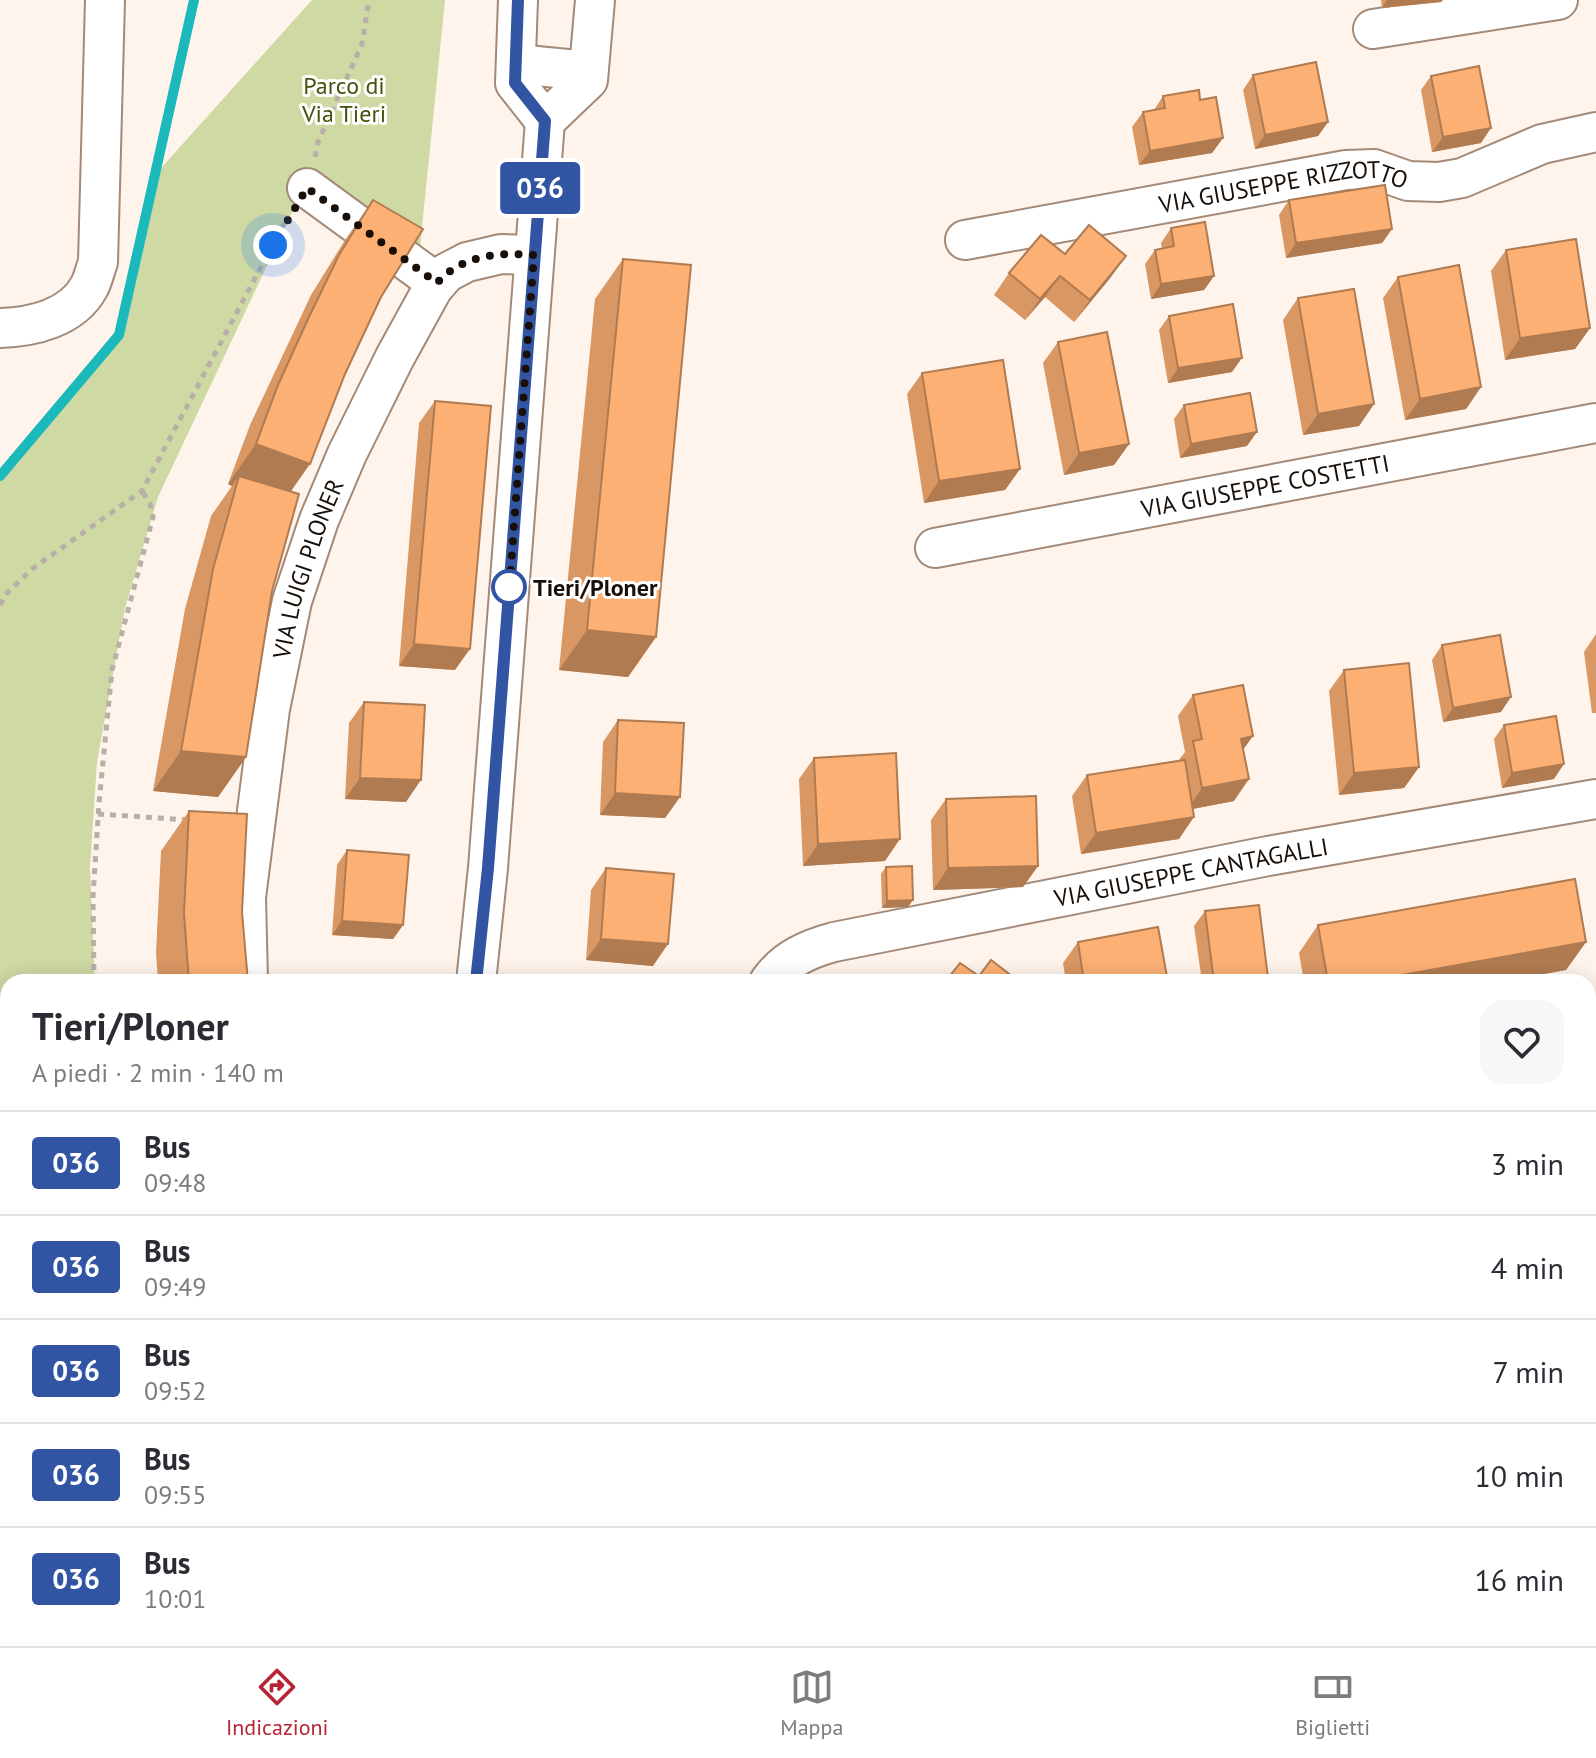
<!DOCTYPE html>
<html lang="it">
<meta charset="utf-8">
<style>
:root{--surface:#fff;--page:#f7f7f7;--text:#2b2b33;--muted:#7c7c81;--line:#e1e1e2;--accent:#b62436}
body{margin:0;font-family:"PT Sans",sans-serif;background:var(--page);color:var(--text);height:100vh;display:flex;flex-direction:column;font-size:30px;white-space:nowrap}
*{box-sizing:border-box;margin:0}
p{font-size:26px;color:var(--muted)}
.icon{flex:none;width:44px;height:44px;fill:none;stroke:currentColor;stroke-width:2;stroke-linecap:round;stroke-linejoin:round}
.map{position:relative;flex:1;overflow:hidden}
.side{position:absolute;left:0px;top:974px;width:1596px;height:672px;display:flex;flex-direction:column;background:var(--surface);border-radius:24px 24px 0 0;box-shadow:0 4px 20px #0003}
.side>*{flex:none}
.badge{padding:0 16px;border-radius:6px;font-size:28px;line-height:52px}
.you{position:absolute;width:40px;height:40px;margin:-20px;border:6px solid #fff;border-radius:50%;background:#1a73e8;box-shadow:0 0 0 12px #1a73e833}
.map>.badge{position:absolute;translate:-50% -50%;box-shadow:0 0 0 4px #fff}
.round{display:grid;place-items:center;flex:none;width:84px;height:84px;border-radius:24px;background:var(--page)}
.head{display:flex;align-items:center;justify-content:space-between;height:136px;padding:0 32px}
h1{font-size:38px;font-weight:600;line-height:60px}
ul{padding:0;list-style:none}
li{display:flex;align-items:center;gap:24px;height:104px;padding:0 32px;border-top:2px solid var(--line)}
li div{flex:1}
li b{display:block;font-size:30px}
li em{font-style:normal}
li .badge{min-width:88px;font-weight:700;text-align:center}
.dock{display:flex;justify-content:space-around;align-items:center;height:112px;border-top:2px solid var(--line);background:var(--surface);font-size:22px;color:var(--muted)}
.dock a{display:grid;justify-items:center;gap:4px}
.dock .current{color:var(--accent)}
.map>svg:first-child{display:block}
</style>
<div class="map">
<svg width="1596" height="1646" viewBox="0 0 1596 1646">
<rect width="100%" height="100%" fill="#fff4eb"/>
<g fill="#ced9a4">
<polygon points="312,0 445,0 420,247 306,183 158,497 125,608 97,762 90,867 95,982 8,982 8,1599 0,1593 0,476 119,335 153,177"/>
<polygon points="61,1638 298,1638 298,1646 72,1646"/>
</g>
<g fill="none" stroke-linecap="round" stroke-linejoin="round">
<polyline stroke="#1bb9bc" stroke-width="10" points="0,476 119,335 194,0"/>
<g stroke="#a38a78" stroke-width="42">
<g id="minor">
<polyline points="518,0 515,83 545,121"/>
<polyline points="1373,29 1558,0"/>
<polyline points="516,64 588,71"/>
<polyline points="307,188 437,283"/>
<path id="s1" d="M 965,240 L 1346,170 L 1374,169 L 1408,181 L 1439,182 L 1462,178 L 1542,144 L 1596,132"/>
<path d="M 0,328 C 33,327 72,318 89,287 C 93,280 95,270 98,262 L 105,0"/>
<path id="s2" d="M 935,548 L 1596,423"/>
<path id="s3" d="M 248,982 L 246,897 L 270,709 L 292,601 L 319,520 L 347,454 L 395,357 L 433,288 L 446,273 L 467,262 L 501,254 L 534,255"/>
<polyline points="476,982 488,868 545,121 588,80 595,0"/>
<path id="s4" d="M 769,982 C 785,959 808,949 834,942 L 1268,856 L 1596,799"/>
<polyline points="1588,1110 1596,1109"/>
<polyline points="1588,1369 1596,1367"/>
<polyline points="1588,1511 1596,1510"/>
<polyline points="1588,1555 1596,1598"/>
<polyline points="456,1638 466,1646"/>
<polyline points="700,1638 700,1646"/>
<polyline points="339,1646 340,1638"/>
<polyline points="392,1646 392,1638"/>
<polyline points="523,1646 524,1638"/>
</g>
</g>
<g stroke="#baafa7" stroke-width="5" stroke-dasharray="6 6" stroke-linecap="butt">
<polyline points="315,157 318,142 362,44 369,0"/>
<polyline points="0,605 7,593 32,569 142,491 288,216"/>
<polyline points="98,814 189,820"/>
<polyline points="94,982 93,897 99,803 112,670 153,517 150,504 142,491"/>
<polyline points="0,1098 8,1116"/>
<polyline points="0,1330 8,1312"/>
<polyline points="0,1376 8,1380"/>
</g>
<use href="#minor" stroke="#fff" stroke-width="38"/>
</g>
<g fill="#d99764">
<polygon points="1381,0 1443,0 1441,2 1382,8"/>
<polygon points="1253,75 1328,122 1318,136 1255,149 1243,90"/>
<polygon points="1431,76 1481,143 1432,152 1421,90"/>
<polygon points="1163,96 1200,100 1223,138 1212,153 1139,165 1132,127 1143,112 1154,110"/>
<polygon points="373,200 381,297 291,492 272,591 246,757 218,797 153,791 185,609 211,516 232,486 228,484 250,425 311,295 345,240"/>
<polygon points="1289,200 1392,229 1382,243 1286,258 1279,215"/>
<polygon points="1171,228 1214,276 1204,290 1151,299 1145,264 1155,250 1162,249 1161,243"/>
<polygon points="1506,250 1590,328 1575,349 1505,360 1491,271"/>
<polygon points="1065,254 1111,277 1074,322 1045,297 1025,320 994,295 1009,273"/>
<polygon points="623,259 656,637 628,677 559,670 595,299"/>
<polygon points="1398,277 1481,387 1466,409 1405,420 1383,298"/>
<polygon points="1298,298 1374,404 1359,426 1303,435 1283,320"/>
<polygon points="1169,316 1232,372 1168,383 1159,330"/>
<polygon points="1058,342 1129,444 1114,465 1064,475 1043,363"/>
<polygon points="922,373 1020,469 1005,490 924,503 907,394"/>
<polygon points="435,401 455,670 399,666 419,423"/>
<polygon points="1184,405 1247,446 1180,458 1174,419"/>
<polygon points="1596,634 1596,713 1592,713 1584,652"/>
<polygon points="1442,645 1501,712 1443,722 1432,660"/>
<polygon points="1344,670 1419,767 1404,788 1339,795 1329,691"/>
<polygon points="1193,695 1243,750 1234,801 1193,809 1179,839 1081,854 1072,796 1087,775 1179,760 1185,752 1178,716"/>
<polygon points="364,702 406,802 345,799 349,723"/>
<polygon points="618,720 680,797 665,818 600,815 603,742"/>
<polygon points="1504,725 1554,779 1502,788 1494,739"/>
<polygon points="814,758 885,861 803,866 799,779"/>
<polygon points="946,799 1038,866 1023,887 933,890 931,820"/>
<polygon points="189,811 242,912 248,982 158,982 156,953 161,851"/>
<polygon points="347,850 403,925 393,939 332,935 337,865"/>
<polygon points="886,867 913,900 908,907 882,908 881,874"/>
<polygon points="606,868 653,966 586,960 591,890"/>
<polygon points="1205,911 1268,978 1265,982 1202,982 1194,926"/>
<polygon points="1318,925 1586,942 1566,970 1498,982 1304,982 1299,953"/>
<polygon points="1078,942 1168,982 1066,982 1063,963"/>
<polygon points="1596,1000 1596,1052 1588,1012"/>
<polygon points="1596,1396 1596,1474 1594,1474 1588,1436 1588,1408"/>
<polygon points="987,1638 1175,1638 1175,1640 1171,1646 988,1646"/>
</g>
<g fill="#b07b51">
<polygon points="1387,0 1443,0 1441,2 1382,8"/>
<polygon points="1328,122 1318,136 1255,149 1265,135"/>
<polygon points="1491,128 1481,143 1432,152 1443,137"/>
<polygon points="1223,138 1212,153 1139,165 1150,151"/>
<polygon points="1392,229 1382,243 1286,258 1296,243"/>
<polygon points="1126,256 1111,277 1074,322 1090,300"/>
<polygon points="1060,276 1045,297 1025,320 1040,299"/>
<polygon points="1214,276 1204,290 1151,299 1161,284"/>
<polygon points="1590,328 1575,349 1505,360 1520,338"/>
<polygon points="1242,358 1232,372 1168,383 1178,368"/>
<polygon points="1481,387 1466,409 1405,420 1420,399"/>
<polygon points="1374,404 1359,426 1303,435 1318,414"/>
<polygon points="1257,432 1247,446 1180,458 1191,444"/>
<polygon points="256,444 310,464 282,504 239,476 232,486 228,484"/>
<polygon points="1129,444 1114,465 1064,475 1079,453"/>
<polygon points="1020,469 1005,490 924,503 939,481"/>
<polygon points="587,630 656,637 628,677 559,670"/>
<polygon points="414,644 470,649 455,670 399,666"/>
<polygon points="1511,697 1501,712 1443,722 1453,708"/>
<polygon points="1253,736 1238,757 1241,739"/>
<polygon points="181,751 246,757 218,797 153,791"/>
<polygon points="1564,764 1554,779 1502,788 1512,773"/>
<polygon points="1419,767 1404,788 1339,795 1354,773"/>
<polygon points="360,778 421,780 406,802 345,799"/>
<polygon points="1249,779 1234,801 1187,810 1202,788"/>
<polygon points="615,793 680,797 665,818 600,815"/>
<polygon points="1194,817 1179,839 1081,854 1096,833"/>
<polygon points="900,839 885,861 803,866 818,844"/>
<polygon points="1038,866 1023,887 933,890 948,868"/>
<polygon points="913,900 908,907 882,908 887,901"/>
<polygon points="342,921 403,925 393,939 332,935"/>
<polygon points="601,939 668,944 653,966 586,960"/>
<polygon points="1586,942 1566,970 1498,982 1363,982"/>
<polygon points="1268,978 1265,982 1236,982"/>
<polygon points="1596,1190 1596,1202 1588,1204 1588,1191"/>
<polygon points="1596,1309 1596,1327 1588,1329 1588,1310"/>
<polygon points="1175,1640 1171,1646 1139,1646"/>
</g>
<g fill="#fcb074" stroke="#b07b51" stroke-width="2">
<polygon points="1316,62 1328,122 1265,135 1253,75"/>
<polygon points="1479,66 1491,128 1443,137 1431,76"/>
<polygon points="1199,90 1200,100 1216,97 1223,138 1150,151 1143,112 1165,108 1163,96"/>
<polygon points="1385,185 1392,229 1296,243 1289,200"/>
<polygon points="373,200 423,229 381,297 345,374 310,464 256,444 278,385 308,319 339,255"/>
<polygon points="1205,222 1214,276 1161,284 1155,250 1174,246 1171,228"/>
<polygon points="1089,225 1126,256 1090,300 1060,276 1040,299 1009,273 1041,235 1065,254"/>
<polygon points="1576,239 1590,328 1520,338 1506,250"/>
<polygon points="623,259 691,265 656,637 587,630"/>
<polygon points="1459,265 1481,387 1420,399 1398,277"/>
<polygon points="1354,289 1374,404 1318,414 1298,298"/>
<polygon points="1233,304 1242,358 1178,368 1169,316"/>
<polygon points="1107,332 1129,444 1079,453 1058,342"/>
<polygon points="1003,360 1020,469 939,481 922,373"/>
<polygon points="1250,393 1257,432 1191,444 1184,405"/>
<polygon points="435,401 491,406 470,649 414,644"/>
<polygon points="239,476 299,494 272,591 246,757 181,751 213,569"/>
<polygon points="1500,635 1511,697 1453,708 1442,645"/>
<polygon points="1409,663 1419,767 1354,773 1344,670"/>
<polygon points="1243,685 1253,736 1241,739 1249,779 1202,788 1193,741 1202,739 1193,695"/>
<polygon points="364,702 425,705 421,780 360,778"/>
<polygon points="1556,716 1564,764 1512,773 1504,725"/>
<polygon points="618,720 684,723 680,797 615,793"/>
<polygon points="896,753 900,839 818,844 814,758"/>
<polygon points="1185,760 1194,817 1096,833 1087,775"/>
<polygon points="1036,796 1038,866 948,868 946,799"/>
<polygon points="189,811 247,814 242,912 248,982 189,982 184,913"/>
<polygon points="347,850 409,855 403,925 342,921"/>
<polygon points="912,866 913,900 887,901 886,867"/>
<polygon points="606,868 674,874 668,944 601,939"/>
<polygon points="1575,879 1586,942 1363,982 1328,982 1318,925"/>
<polygon points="1259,905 1268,978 1236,982 1214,982 1205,911"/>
<polygon points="1158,927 1168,982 1084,982 1078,942"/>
<polygon points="991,960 1016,979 1013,982 945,982 960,963 979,976"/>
<polygon points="383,976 447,981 447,982 383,982"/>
<polygon points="1556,978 1557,982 1540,982"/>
<polygon points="1596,1125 1596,1190 1588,1191 1588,1127"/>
<polygon points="1596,1240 1596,1309 1588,1310 1588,1241"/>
<polygon points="1588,1573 1594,1599 1588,1600"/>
<polygon points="1005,1638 1175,1638 1175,1640 1139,1646 1007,1646"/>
</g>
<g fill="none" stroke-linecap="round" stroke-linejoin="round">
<g stroke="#fff" stroke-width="18">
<polyline id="line" points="476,982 488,868 545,121 515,83 518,0"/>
</g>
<use href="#line" stroke="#3155a3" stroke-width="12"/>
<path stroke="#180f08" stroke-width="8" stroke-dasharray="0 14.4" d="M 273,245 L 307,188 L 437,283 C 462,255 499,252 534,255 L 509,593 L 509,587"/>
</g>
<circle fill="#fff" stroke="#3155a3" stroke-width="4" cx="509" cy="587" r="16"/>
<g text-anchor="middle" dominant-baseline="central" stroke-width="6" stroke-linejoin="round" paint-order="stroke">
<g font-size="24" fill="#46500a" stroke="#fff">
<text x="344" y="85">Parco di<tspan x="344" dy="28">Via Tieri</tspan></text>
</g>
<g font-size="24" fill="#180f08" stroke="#fff">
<text stroke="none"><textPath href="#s1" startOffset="324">VIA GIUSEPPE RIZZOTTO</textPath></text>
<text stroke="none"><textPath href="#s2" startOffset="336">VIA GIUSEPPE COSTETTI</textPath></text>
<text stroke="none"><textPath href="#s3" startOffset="420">VIA LUIGI PLONER</textPath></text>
<text stroke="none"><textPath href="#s4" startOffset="442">VIA GIUSEPPE CANTAGALLI</textPath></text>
</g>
<g font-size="24" font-weight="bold" fill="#180f08" stroke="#fff" text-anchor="start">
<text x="533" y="587">Tieri/Ploner</text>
</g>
</g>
</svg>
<div class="you" style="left:273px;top:245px"></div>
<b class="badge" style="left:540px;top:188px;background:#3155a3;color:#fff">036</b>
<section class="side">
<div class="head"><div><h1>Tieri/Ploner</h1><p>A piedi · 2 min · 140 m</p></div><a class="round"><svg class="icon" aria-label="heart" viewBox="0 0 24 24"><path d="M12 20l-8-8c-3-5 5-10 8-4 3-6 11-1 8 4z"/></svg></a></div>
<ul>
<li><span class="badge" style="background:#3155a3;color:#fff">036</span><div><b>Bus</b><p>09:48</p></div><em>3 min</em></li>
<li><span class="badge" style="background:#3155a3;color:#fff">036</span><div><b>Bus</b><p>09:49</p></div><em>4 min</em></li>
<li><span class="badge" style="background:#3155a3;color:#fff">036</span><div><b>Bus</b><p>09:52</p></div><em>7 min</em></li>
<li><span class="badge" style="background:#3155a3;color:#fff">036</span><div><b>Bus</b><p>09:55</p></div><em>10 min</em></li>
<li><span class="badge" style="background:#3155a3;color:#fff">036</span><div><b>Bus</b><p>10:01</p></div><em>16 min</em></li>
</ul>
</section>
</div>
<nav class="dock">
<a class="current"><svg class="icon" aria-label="directions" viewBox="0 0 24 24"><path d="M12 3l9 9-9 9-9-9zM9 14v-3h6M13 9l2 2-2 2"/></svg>Indicazioni</a>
<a><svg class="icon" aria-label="map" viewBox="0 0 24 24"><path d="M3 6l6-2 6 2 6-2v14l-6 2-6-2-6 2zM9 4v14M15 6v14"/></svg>Mappa</a>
<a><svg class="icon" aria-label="tickets" viewBox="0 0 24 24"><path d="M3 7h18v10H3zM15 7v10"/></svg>Biglietti</a>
</nav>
